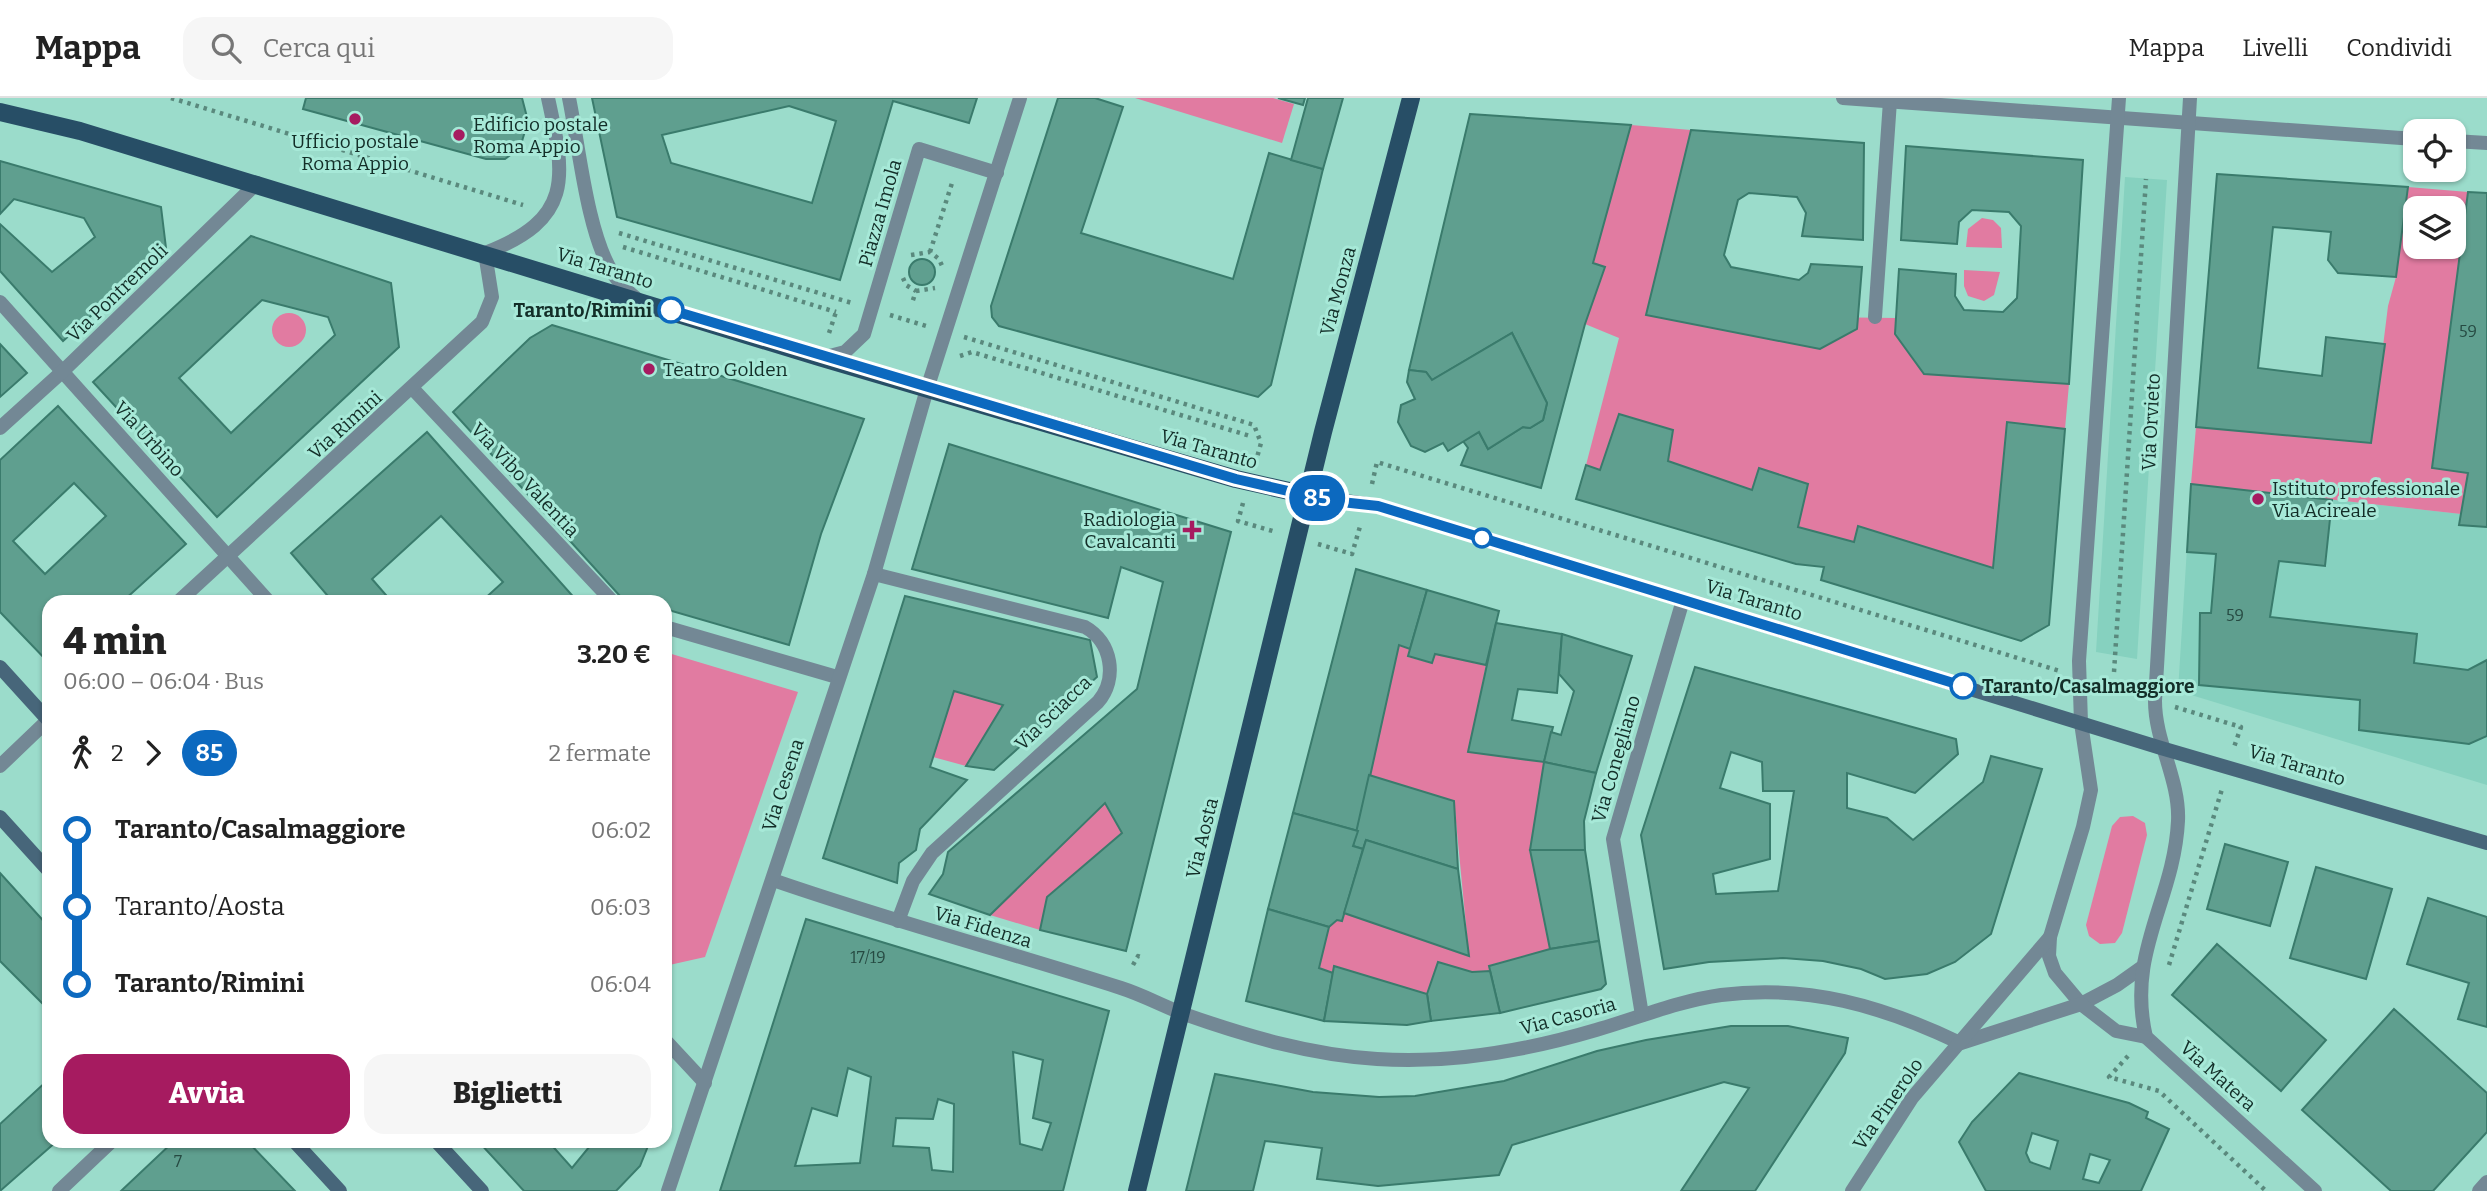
<!DOCTYPE html>
<html lang="it">
<meta charset="utf-8">
<style>
:root{--surface:#fff;--page:#f6f6f6;--text:#222;--muted:#767676;--line:#e0e0e0;--accent:#a61b60}
body{margin:0;font-family:Bitter,serif;background:var(--page);color:var(--text);height:100vh;display:flex;flex-direction:column;font-size:26px;white-space:nowrap}
*{box-sizing:border-box;margin:0}
p{font-size:23px;color:var(--muted)}
.icon{flex:none;width:38px;height:38px;fill:none;stroke:currentColor;stroke-width:2;stroke-linecap:round;stroke-linejoin:round}
.map{position:relative;flex:1;overflow:hidden}
.side{position:absolute;left:42px;top:497px;width:630px;height:553px;display:flex;flex-direction:column;background:var(--surface);border-radius:21px;box-shadow:0 2px 5px #0004}
.side>*{flex:none}
.badge{padding:0 14px;border-radius:23px;font-size:24px;line-height:46px}
.buttons{position:absolute;left:2403px;top:21px;display:grid;gap:14px}
.buttons a{display:grid;place-items:center;width:63px;height:63px;border-radius:14px;background:var(--surface);box-shadow:0 2px 5px #0004;font-size:35px}
.map>.badge{position:absolute;translate:-50% -50%;box-shadow:0 0 0 4px #fff}
.legs{display:flex;align-items:center;gap:10px;height:77px;padding:0 21px;font-size:23px}
.legs p{margin-inline-start:auto}
.summary{display:flex;align-items:center;justify-content:space-between;height:119px;padding:0 21px}
h1{font-size:38px;font-weight:800;line-height:52px}
.button{display:flex;gap:14px;margin-top:auto;padding:14px 21px}
.button a{flex:1;height:80px;border-radius:21px;background:var(--accent);color:#fff;font-size:28px;font-weight:800;line-height:80px;text-align:center}
.button a+a{background:var(--page);color:var(--text)}
ul{padding:0 21px;list-style:none}
li{display:flex;align-items:center;gap:24px;height:77px;font-size:26px}
li i{display:grid;place-items:center;width:10px;height:100%;margin:0 9px;background:currentColor}
li i::after{content:'';width:18px;height:18px;margin:-9px;border:5px solid;border-radius:50%;background:var(--surface)}
li p{margin-inline-start:auto}
li:first-child i{background:linear-gradient(#0000 50%,currentColor 0)}
li:last-child i{background:linear-gradient(currentColor 50%,#0000 0)}
header{display:flex;align-items:center;gap:42px;box-sizing:border-box;height:98px;padding:0 35px;background:var(--surface);border-bottom:2px solid var(--line)}
header strong{font-size:33px}
nav{display:flex;gap:38px;margin-inline-start:auto;font-size:24px}
.search{width:490px;height:63px;background:var(--page);display:flex;align-items:center;gap:18px;box-sizing:border-box;padding:0 24px;border-radius:21px;color:var(--muted);font-size:26px}
.map>svg:first-child{display:block}
</style>
<header>
<strong>Mappa</strong>
<div class="search"><svg class="icon" aria-label="search" viewBox="0 0 24 24"><circle cx="10" cy="10" r="6"/><path d="M15 15l6 6"/></svg>Cerca qui</div>
<nav><a>Mappa</a><a>Livelli</a><a>Condividi</a></nav>
</header>
<div class="map">
<svg width="2487" height="1093" viewBox="0 0 2487 1093">
<rect width="100%" height="100%" fill="#9bdccb"/>
<g fill="#86d1bf">
<polygon points="2125,79 2167,82 2137,561 2096,554"/>
<polygon points="2468,94 2487,95 2487,687 2178,593 2191,386 2461,416 2468,375 2432,370"/>
</g>
<g fill="#e17ba1" fill-rule="evenodd">
<polygon points="1135,0 1273,0 1294,6 1282,45"/>
<polygon points="1631,27 1691,32 1647,217 1896,220 1895,236 1924,276 2069,286 2065,331 2007,325 1993,470 1859,428 1854,444 1798,429 1807,386 1759,370 1752,392 1668,363 1673,332 1620,316 1600,372 1586,367 1619,240 1585,226 1605,169 1593,165"/>
<path d="M 2408,89 L 2468,94 L 2432,370 L 2468,375 L 2461,416 L 2191,386 L 2196,329 L 2371,345 L 2388,208 L 2396,179 ZM 2415,110 L 2454,110 L 2454,149 L 2415,149 Z"/>
<polygon points="1982,120 1993,122 2001,130 2002,150 1966,149 1968,131"/>
<polygon points="1964,172 2000,174 1994,197 1984,203 1968,198 1964,188"/>
<circle cx="289" cy="232" r="17"/>
<polygon points="1399,547 1410,551 1408,559 1431,565 1435,556 1486,567 1469,654 1544,664 1550,851 1490,867 1490,873 1472,874 1438,864 1427,896 1335,868 1333,875 1319,870 1329,829 1337,822 1342,823 1344,815 1469,858 1454,703 1369,677"/>
<polygon points="665,554 798,594 705,859 665,868"/>
<polygon points="954,593 1003,607 966,668 933,659"/>
<polygon points="1105,705 1122,735 1047,799 1040,832 990,817"/>
<polygon points="2133,718 2145,725 2147,737 2122,835 2115,845 2100,846 2089,838 2086,827 2112,728 2120,719"/>
</g>
<g fill="#5f9f8f" stroke="#3a7b6c" stroke-width="2" fill-rule="evenodd">
<polygon points="306,0 522,0 528,23 520,50 505,61 486,61 303,11"/>
<path d="M 592,0 L 977,0 L 969,25 L 893,3 L 840,182 L 617,119 ZM 789,8 L 836,23 L 812,105 L 671,65 L 662,37 Z"/>
<polygon points="1058,0 1095,0 1123,9 1081,135 1233,181 1269,55 1323,71 1271,287 1258,299 999,228 992,219 991,208"/>
<polygon points="1278,0 1305,0 1303,7"/>
<polygon points="1308,0 1343,0 1323,71 1291,62"/>
<polygon points="1470,16 1631,27 1593,165 1605,169 1585,226 1541,390 1461,367 1468,350 1463,343 1479,334 1488,351 1523,329 1530,330 1543,322 1547,305 1512,235 1432,282 1426,274 1409,272"/>
<polygon points="1691,32 1864,45 1863,142 1802,138 1806,115 1797,99 1749,95 1738,102 1724,157 1731,169 1799,182 1808,175 1811,166 1862,169 1857,231 1820,251 1646,217"/>
<polygon points="1906,48 2083,62 2069,286 1924,276 1895,236 1899,171 1956,176 1955,198 1964,212 2003,214 2017,200 2021,128 2009,114 1972,112 1959,124 1957,146 1901,142"/>
<polygon points="0,63 161,109 166,150 63,243 0,173 0,126 52,174 95,139 84,120 14,101 0,116"/>
<polygon points="2217,76 2408,89 2396,179 2338,175 2328,162 2331,134 2273,129 2258,270 2322,278 2326,239 2385,246 2371,345 2196,329"/>
<polygon points="2468,94 2487,95 2487,429 2459,427 2468,375 2432,370"/>
<path d="M 251,138 L 391,185 L 399,249 L 217,419 L 93,284 ZM 262,202 L 328,219 L 335,237 L 231,335 L 179,280 Z"/>
<circle cx="922" cy="174" r="13"/>
<polygon points="552,227 864,321 821,436 789,547 665,511 665,504 640,504 620,498 453,314 530,240"/>
<polygon points="1512,235 1547,305 1543,322 1530,330 1523,329 1488,351 1479,334 1448,353 1443,345 1425,354 1411,348 1398,324 1401,307 1415,301 1407,284 1409,272 1426,274 1432,282"/>
<polygon points="0,246 27,275 0,299"/>
<path d="M 58,308 L 186,446 L 122,504 L 49,504 L 49,565 L 0,514 L 0,362 ZM 74,385 L 106,418 L 45,476 L 13,443 Z"/>
<polygon points="1619,316 1673,332 1668,363 1752,392 1759,370 1808,386 1798,429 1854,444 1858,428 1993,470 2007,324 2065,331 2049,527 2021,543 1821,482 1824,469 1796,466 1576,401 1586,367 1600,372"/>
<polygon points="427,334 578,504 481,504 503,484 441,418 372,481 392,504 333,504 291,455"/>
<polygon points="949,346 1231,434 1126,853 1040,832 1047,799 1122,735 1105,705 990,817 929,796 943,776 948,754 1137,591 1163,484 1121,469 1108,520 912,471"/>
<polygon points="2191,386 2332,402 2325,468 2279,463 2270,519 2417,536 2414,565 2468,572 2487,562 2487,638 2469,646 2359,632 2360,602 2199,587 2200,515 2211,515 2216,456 2187,454"/>
<polygon points="1356,471 1427,492 1410,551 1399,547 1358,733 1293,715"/>
<polygon points="1427,492 1499,513 1486,567 1435,556 1432,565 1408,558"/>
<polygon points="905,498 1090,542 1097,579 994,672 966,668 1003,607 954,593 930,669 967,682 920,731 916,752 899,765 897,785 823,760"/>
<polygon points="1496,525 1562,536 1557,595 1518,591 1512,622 1553,629 1544,664 1468,654"/>
<polygon points="1562,536 1632,558 1596,675 1544,664 1551,634 1561,637 1574,593 1559,576"/>
<path d="M 1695,569 L 1956,641 L 1958,656 L 1915,695 L 1847,675 L 1847,710 L 1887,720 L 1913,742 L 1983,684 L 1991,658 L 2042,671 L 1991,836 L 1955,864 L 1927,876 L 1885,881 L 1861,871 L 1823,863 L 1783,860 L 1709,864 L 1664,871 L 1641,737 ZM 1731,654 L 1762,664 L 1763,693 L 1794,693 L 1778,793 L 1716,796 L 1713,776 L 1770,761 L 1770,706 L 1720,690 Z"/>
<polygon points="1544,664 1596,675 1584,723 1585,752 1530,752"/>
<polygon points="1369,677 1454,703 1458,771 1366,742 1363,751 1353,748"/>
<polygon points="1293,715 1358,733 1353,748 1363,751 1342,823 1337,822 1329,829 1268,811"/>
<polygon points="1366,742 1458,771 1469,858 1344,815"/>
<polygon points="2225,746 2288,764 2270,828 2207,811"/>
<polygon points="1530,752 1585,752 1599,843 1550,851"/>
<polygon points="2316,769 2392,791 2366,881 2290,860"/>
<polygon points="0,775 49,829 49,912 0,863"/>
<polygon points="2428,800 2487,819 2487,929 2458,921 2469,885 2407,866"/>
<polygon points="1268,811 1329,829 1319,870 1333,875 1324,923 1246,903"/>
<path d="M 806,821 L 1109,913 L 1063,1093 L 720,1093 ZM 1013,954 L 1043,962 L 1033,1020 L 1051,1025 L 1042,1052 L 1020,1046 ZM 848,970 L 871,979 L 860,1065 L 795,1068 L 812,1010 L 837,1018 ZM 938,1001 L 954,1006 L 953,1074 L 932,1072 L 929,1050 L 893,1048 L 896,1020 L 933,1021 Z"/>
<polygon points="1599,843 1606,886 1601,891 1500,915 1489,868 1550,851"/>
<polygon points="2217,846 2326,942 2281,993 2172,897"/>
<polygon points="1438,864 1472,874 1490,873 1500,915 1431,923 1427,896"/>
<polygon points="1334,868 1427,896 1431,923 1407,927 1324,923"/>
<polygon points="2394,911 2487,995 2487,1034 2433,1093 2391,1093 2302,1012"/>
<polygon points="1731,928 1788,928 1848,940 1845,955 1755,1093 1681,1093 1749,990 1724,984 1512,1047 1499,1077 1378,1088 1317,1081 1322,1050 1265,1043 1253,1093 1186,1093 1215,976 1313,994 1379,999 1415,998 1504,983 1597,953 1646,942"/>
<path d="M 2019,975 L 2129,1005 L 2148,1014 L 2146,1020 L 2169,1031 L 2141,1093 L 1986,1093 L 1959,1044 L 1972,1024 ZM 2032,1035 L 2058,1043 L 2050,1071 L 2030,1064 L 2026,1055 ZM 2090,1056 L 2110,1062 L 2099,1085 L 2083,1081 Z"/>
<polygon points="49,981 49,1043 57,1043 0,1093 0,1026"/>
<polygon points="174,1043 247,1043 295,1093 121,1093"/>
<polygon points="478,1043 548,1043 572,1070 594,1043 650,1043 640,1068 616,1093 524,1093"/>
</g>
<g fill="none" stroke-linecap="round" stroke-linejoin="round">
<g stroke="#5a897d" stroke-width="4.5" stroke-dasharray="3.5 5" stroke-linecap="butt">
<polyline points="171,0 523,107"/>
<polyline points="619,135 852,205"/>
<polyline points="623,149 836,214"/>
<polyline points="930,154 952,85"/>
<polyline points="911,157 930,154 939,161 943,170"/>
<polyline points="903,180 906,187 916,193 912,205"/>
<polyline points="916,193 935,190"/>
<polyline points="890,217 926,228"/>
<polyline points="829,235 837,211"/>
<polyline points="964,239 1254,327 1261,345 1256,363"/>
<polyline points="960,258 972,254 1250,338"/>
<polyline points="1372,386 1377,364 2060,573"/>
<polyline points="1243,405 1238,423 1276,434"/>
<polyline points="1318,446 1352,456 1361,425"/>
<polyline points="2114,574 2146,81"/>
<polyline points="2102,586 2134,596"/>
<polyline points="2175,609 2241,629 2234,649"/>
<polyline points="1133,867 1138,858 1143,860"/>
<polyline points="2169,867 2222,691"/>
<polyline points="2128,958 2109,979 2159,993 2266,1093"/>
</g>
<g stroke="#738895" stroke-width="14">
<polyline points="1875,219 1890,3"/>
<polyline points="2479,1093 2487,1084"/>
</g>
<g stroke="#738895" stroke-width="14">
<path d="M 569,0 C 579,48 587,134 612,174 C 619,185 628,194 638,202"/>
<polyline points="1843,0 2415,41"/>
<polyline points="2119,0 2079,563 2081,625 2091,692 2083,729 2050,839 2049,858 2055,875 2081,906 2117,887 2141,870"/>
<path d="M 2190,0 L 2155,603 C 2155,644 2180,682 2178,723 C 2174,803 2126,854 2146,939 L 2315,1093"/>
<polyline points="2454,43 2487,45"/>
<polyline points="0,204 269,504"/>
<polyline points="822,260 845,254 864,236 919,51 997,75"/>
<polyline points="413,291 613,504"/>
<polyline points="0,330 63,273 257,85"/>
<path d="M 874,476 L 1085,529 C 1112,544 1118,581 1098,604 L 932,755 L 913,783 L 898,823"/>
<path d="M 178,504 L 482,224 L 492,199 L 485,155 C 573,121 566,81 548,0"/>
<polyline points="665,529 837,579"/>
<path d="M 773,782 C 888,822 1005,853 1121,890 C 1143,897 1163,908 1184,916 C 1246,938 1311,957 1377,961 C 1451,966 1525,953 1596,932 C 1638,920 1678,903 1721,897 C 1807,886 1883,908 1960,945"/>
<polyline points="1642,917 1613,741 1683,502"/>
<polyline points="665,942 705,985"/>
<polyline points="1961,945 2081,906 2116,933 2146,939"/>
<polyline points="59,1093 112,1043"/>
<polyline points="668,1093 874,476 927,291 1020,0"/>
<polyline points="1852,1093 1912,1000 2050,839"/>
</g>
<polyline stroke="#738895" stroke-width="14" points="0,668 48,622"/>
<g stroke="#47667a" stroke-width="14">
<polyline points="1307,397 1378,408 2161,650 2487,745"/>
<polyline points="0,569 49,623"/>
<polyline points="0,719 49,773"/>
<polyline points="294,1043 340,1093"/>
<polyline points="436,1043 482,1093"/>
</g>
<g stroke="#274e66" stroke-width="18">
<polyline points="0,14 80,33 822,260 1236,381 1307,397"/>
<polyline points="1137,1093 1323,334 1411,0"/>
</g>
</g>
<g fill="none" stroke-linecap="round" stroke-linejoin="round">
<g stroke="#fff" stroke-width="16">
<polyline id="line-1" points="671,212 1236,381 1332,403 1378,408 1963,588"/>
</g>
<use href="#line-1" stroke="#0c69bf" stroke-width="10"/>
</g>
<g fill="#a61b60" stroke="#a7e9d8" stroke-width="2.5">
<circle cx="355" cy="21" r="7"/>
<circle cx="459" cy="37" r="7"/>
<circle cx="649" cy="271" r="7"/>
<circle cx="2258" cy="401" r="7"/>
<path d="M1188.5 421.5h7v7h7v7h-7v7h-7v-7h-7v-7h7z"/>
</g>
<g fill="#fff" stroke="#0c69bf" stroke-width="3.5">
<circle cx="671" cy="212" r="12"/>
<circle cx="1482" cy="440" r="9"/>
<circle cx="1963" cy="588" r="12"/>
</g>
<g text-anchor="middle" dominant-baseline="central" stroke-width="6" stroke-linejoin="round" paint-order="stroke">
<g font-size="16" fill="#264a42">
<text x="2468" y="233">59</text>
<text x="2235" y="517">59</text>
<text x="868" y="859">17/19</text>
<text x="178" y="1063">7</text>
</g>
<g font-size="19" fill="#132e28" stroke="#a7e9d8" text-anchor="start">
<text x="473" y="26">Edificio postale<tspan x="473" dy="22">Roma Appio</tspan></text>
<text x="355" y="43" text-anchor="middle">Ufficio postale<tspan x="355" dy="22">Roma Appio</tspan></text>
<text x="663" y="271">Teatro Golden</text>
<text x="2272" y="390">Istituto professionale<tspan x="2272" dy="22">Via Acireale</tspan></text>
<text x="1176" y="421" text-anchor="end">Radiologia<tspan x="1176" dy="22">Cavalcanti</tspan></text>
</g>
<g font-size="19" fill="#132e28" stroke="#a7e9d8">
<text transform="translate(880 115) rotate(-74)">Piazza Imola</text>
<text transform="translate(605 170) rotate(17)">Via Taranto</text>
<text transform="translate(1338 193) rotate(-75)">Via Monza</text>
<text transform="translate(117 195) rotate(-44)">Via Pontremoli</text>
<text transform="translate(2151 324) rotate(-87)">Via Orvieto</text>
<text transform="translate(345 327) rotate(-42)">Via Rimini</text>
<text transform="translate(149 341) rotate(48)">Via Urbino</text>
<text transform="translate(1209 351) rotate(16)">Via Taranto</text>
<text transform="translate(525 382) rotate(47)">Via Vibo Valentia</text>
<text transform="translate(1754 502) rotate(17)">Via Taranto</text>
<text transform="translate(1053 615) rotate(-44)">Via Sciacca</text>
<text transform="translate(1616 661) rotate(-74)">Via Conegliano</text>
<text transform="translate(2297 667) rotate(17)">Via Taranto</text>
<text transform="translate(783 687) rotate(-72)">Via Cesena</text>
<text transform="translate(1202 740) rotate(-76)">Via Aosta</text>
<text transform="translate(983 829) rotate(17)">Via Fidenza</text>
<text transform="translate(1568 918) rotate(-15)">Via Casoria</text>
<text transform="translate(2218 978) rotate(42)">Via Matera</text>
<text transform="translate(1888 1006) rotate(-55)">Via Pinerolo</text>
</g>
<g font-size="19" font-weight="bold" fill="#132e28" stroke="#a7e9d8" text-anchor="end">
<text x="652" y="212">Taranto/Rimini</text>
<text x="1982" y="588" text-anchor="start">Taranto/Casalmaggiore</text>
</g>
</g>
</svg>
<div class="buttons">
<a><svg class="icon" aria-label="locate" viewBox="0 0 24 24"><circle cx="12" cy="12" r="6"/><path d="M12 2v4M12 18v4M2 12h4M18 12h4"/></svg></a>
<a><svg class="icon" aria-label="layers" viewBox="0 0 24 24"><path d="M12 4l9 5-9 5-9-5zM3 14l9 5 9-5"/></svg></a>
</div>
<b class="badge" style="left:1317px;top:400px;background:#0c69bf;color:#fff">85</b>
<section class="side">
<div class="summary"><div><h1>4 min</h1><p>06:00 – 06:04 · Bus</p></div><b>3.20 €</b></div>
<div class="legs"><svg class="icon" aria-label="walk" viewBox="0 0 24 24"><circle cx="13" cy="4" r="2"/><path d="M13 8l-2 6 4 7M11 14l-3 7M7 12l3-4h3l4 4"/></svg>2<svg class="icon" aria-label="forward" viewBox="0 0 24 24"><path d="M9 5l7 7-7 7"/></svg><b class="badge" style="background:#0c69bf;color:#fff">85</b><p>2 fermate</p></div>
<ul>
<li><i style="color:#0c69bf"></i><b>Taranto/Casalmaggiore</b><p>06:02</p></li>
<li><i style="color:#0c69bf"></i><span>Taranto/Aosta</span><p>06:03</p></li>
<li><i style="color:#0c69bf"></i><b>Taranto/Rimini</b><p>06:04</p></li>
</ul>
<div class="button"><a>Avvia</a><a>Biglietti</a></div>
</section>
</div>
